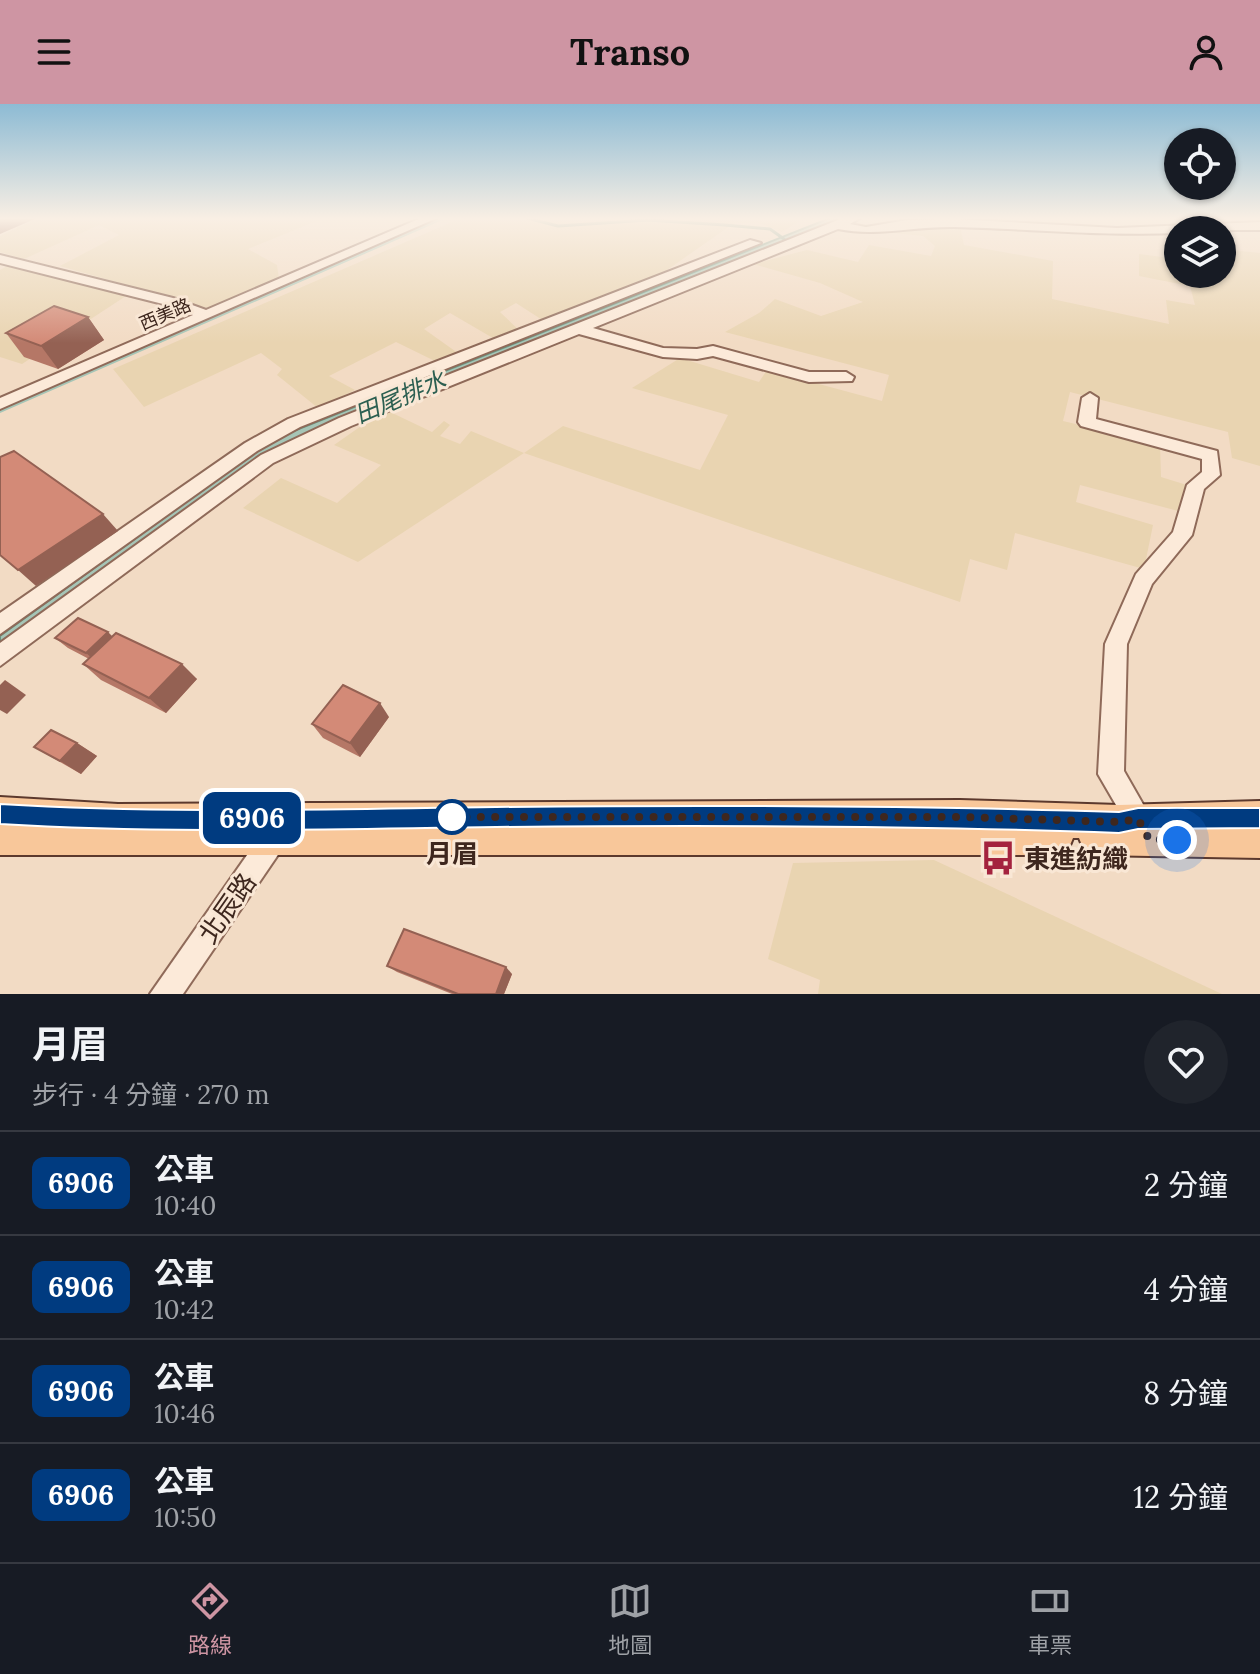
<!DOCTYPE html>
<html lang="zh-TW">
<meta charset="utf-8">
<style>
:root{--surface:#171b24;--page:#20242c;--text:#f1f3f6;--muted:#9ea1a6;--line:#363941;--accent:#ce95a3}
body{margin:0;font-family:Lora,"Noto Sans TC",serif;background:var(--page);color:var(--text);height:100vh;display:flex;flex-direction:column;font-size:30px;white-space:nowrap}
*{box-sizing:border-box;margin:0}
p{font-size:26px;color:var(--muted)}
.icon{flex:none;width:44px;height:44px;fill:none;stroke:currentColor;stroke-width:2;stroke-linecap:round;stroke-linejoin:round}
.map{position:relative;height:890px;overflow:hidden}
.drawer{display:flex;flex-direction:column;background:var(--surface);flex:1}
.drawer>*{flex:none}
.badge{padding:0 16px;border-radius:12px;font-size:28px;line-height:52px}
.controls{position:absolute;left:1164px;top:24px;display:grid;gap:16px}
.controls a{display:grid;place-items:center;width:72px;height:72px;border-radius:50%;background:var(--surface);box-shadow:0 2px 6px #0004;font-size:40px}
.you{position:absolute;width:40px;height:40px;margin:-20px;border:6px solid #fff;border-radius:50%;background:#1a73e8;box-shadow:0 0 0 12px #1a73e833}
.map>.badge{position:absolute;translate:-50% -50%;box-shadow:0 0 0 4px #fff}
.round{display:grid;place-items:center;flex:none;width:84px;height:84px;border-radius:42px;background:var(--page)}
.headline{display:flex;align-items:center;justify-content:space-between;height:136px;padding:0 32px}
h1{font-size:38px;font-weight:700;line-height:60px}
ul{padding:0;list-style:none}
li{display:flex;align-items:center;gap:24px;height:104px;padding:0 32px;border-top:2px solid var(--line)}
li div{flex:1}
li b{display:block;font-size:30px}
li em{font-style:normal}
li .badge{min-width:88px;font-weight:700;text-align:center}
header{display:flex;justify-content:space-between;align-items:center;height:104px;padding:0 32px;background:var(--accent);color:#111;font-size:36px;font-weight:700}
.menu{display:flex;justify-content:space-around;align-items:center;height:112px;border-top:2px solid var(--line);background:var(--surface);font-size:22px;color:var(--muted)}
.menu a{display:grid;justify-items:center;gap:4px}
.menu .active{color:var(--accent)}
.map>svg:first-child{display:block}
</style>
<header><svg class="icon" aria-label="menu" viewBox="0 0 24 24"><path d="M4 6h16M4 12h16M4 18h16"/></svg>Transo<svg class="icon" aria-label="person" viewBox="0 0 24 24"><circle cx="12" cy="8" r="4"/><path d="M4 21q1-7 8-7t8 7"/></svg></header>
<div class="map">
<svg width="1260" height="890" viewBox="0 0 1260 890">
<rect width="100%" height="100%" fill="#f2dbc4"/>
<g fill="#e9d4b1">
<polygon points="39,114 324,114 248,145 277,161 279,175 207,204 60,162 119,131 99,121 24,155 0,148 0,132"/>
<polygon points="461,114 804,114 782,128 759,119 734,119 650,178 547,219 516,199 500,208 522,229 498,237 450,209 424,225 462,252 441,260 396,238 329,272 355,286 318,304 277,271 282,265 261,249 144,303 113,265"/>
<polygon points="907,122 960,122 964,141 1053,157 1052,195 1169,220 1166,196 1195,201 1190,182 1139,172 1139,150 1178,155 1178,170 1222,170 1222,145 1260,149 1260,362 1232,354 1228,328 1070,288 1063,317 1160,340 1161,373 1190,382 1182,408 1080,381 1076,398 1153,421 1144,465 1015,429 1007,466 970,455 960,498 524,349 358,458 243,404 281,374 337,399 381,361 334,341 364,320 358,316 386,306 432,328 444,317 450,321 440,332 460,340 471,327 524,349 563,322 700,366 728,311 632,284 680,254 759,278 767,266 882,297 889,271 725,228 759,209 775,195 821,212 863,198 820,179 753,160 807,146 858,158 869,141 931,152 935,142 923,132 885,128"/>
<polygon points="11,160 129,190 22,260 0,253 0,166"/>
<polygon points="934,756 1222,890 818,890 820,876 768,855 793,759"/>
</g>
<polygon fill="#a6c5b6" stroke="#6c9482" stroke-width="2" points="830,114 850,114 275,347 0,547 0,532 249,352 291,328"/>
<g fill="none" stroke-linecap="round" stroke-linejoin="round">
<polyline stroke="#6c9482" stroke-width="3" points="527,114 558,122 648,116 725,121 770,125 784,135"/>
<polygon fill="#a6c5b6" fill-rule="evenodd" points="436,114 447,114 0,309 0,301"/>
<g stroke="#8f6a59" stroke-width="4">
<g id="minor">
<polygon points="421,114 437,114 0,305 0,294 193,211 163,200 0,159 0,151 173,194 206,206"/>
<path d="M 843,114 L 860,114 L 850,120 L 866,123 L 907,116 L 953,115 L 1117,124 L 1260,118 L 1260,126 L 1178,126 L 1178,129 C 1103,132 1030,125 955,123 C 914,122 877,133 838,125 L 593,224 L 663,244 L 697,245 L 713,242 L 809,268 L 846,268 L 854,273 L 852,277 L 809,278 L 713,252 L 697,255 L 663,253 L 579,230 L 351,322 L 273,359 L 0,562 L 0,539 L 261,351 L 339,314 Z"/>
<polygon points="750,136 761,139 300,323 257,347 0,530 0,509 245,339 288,315"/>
<polygon points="1090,289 1098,294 1096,315 1217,347 1220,371 1204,385 1192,431 1152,480 1127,540 1124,667 1156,723 1152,732 1143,736 1134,732 1098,670 1105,540 1136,470 1173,428 1187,381 1202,368 1202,355 1081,322 1078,318 1082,294"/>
<polygon points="277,717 286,721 290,730 286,739 183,890 150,890 268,721"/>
</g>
</g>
<g stroke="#5c392d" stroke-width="4">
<polygon id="major" points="0,693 118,700 960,696 1119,701 1260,697 1260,754 1096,751 1084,746 1079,734 1073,734 1068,746 1056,751 0,751"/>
</g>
<use href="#minor" fill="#fcead9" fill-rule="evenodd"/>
<use href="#major" fill="#f8c79a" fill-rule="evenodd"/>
</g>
<g fill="#b57766">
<polygon points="88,213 104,236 58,265 24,253 6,229"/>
<polygon points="112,532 197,575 166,609 101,576 83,560 89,555 68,544 55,534"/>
<polygon points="389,613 360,653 323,634 312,620"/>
<polygon points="77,639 97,652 81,670 34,643"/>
<polygon points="387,862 512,870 504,890 452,890 397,868"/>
</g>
<g fill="#946153">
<polygon points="0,114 37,114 0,130"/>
<polygon points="88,213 104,236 58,265 41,242"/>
<polygon points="103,410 118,427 36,482 18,466"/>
<polygon points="108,528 119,539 98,559 86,549"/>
<polygon points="182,560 197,575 166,609 149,594"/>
<polygon points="5,576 26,591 7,610 0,606 0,581"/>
<polygon points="380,599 389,613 360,653 350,639"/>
<polygon points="77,639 97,652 81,670 60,657"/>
<polygon points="506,863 512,870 504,890 496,890"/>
</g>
<g fill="#d38a77" stroke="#946153" stroke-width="2">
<polygon points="54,202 88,213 41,242 6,229"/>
<polygon points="14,347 103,410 18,466 0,451 0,353"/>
<polygon points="78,514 108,528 86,549 55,534"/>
<polygon points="116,529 182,560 149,594 83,560"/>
<polygon points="343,581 380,599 350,639 312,620"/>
<polygon points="51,626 77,639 60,657 34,643"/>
<polygon points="404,825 506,863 496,890 458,890 387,862"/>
</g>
<linearGradient id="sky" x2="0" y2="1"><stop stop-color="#8dbbd4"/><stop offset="0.48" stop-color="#f9efe4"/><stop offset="1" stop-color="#f9efe4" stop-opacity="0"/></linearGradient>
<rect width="1260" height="239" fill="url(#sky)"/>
<path fill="#003b80" stroke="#fff" stroke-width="2" d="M 0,700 C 165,710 330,705 496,703 C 703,701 911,701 1119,708 L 1138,704 L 1260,704 L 1260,724 L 1138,725 L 1119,729 C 911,721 703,721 496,723 C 330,725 165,730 0,720 Z"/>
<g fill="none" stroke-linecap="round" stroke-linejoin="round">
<polyline stroke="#3e271e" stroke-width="8" stroke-dasharray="0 14.4" points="452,713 960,713 1119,718 1138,715 1149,735 1177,736"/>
</g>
<defs>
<g id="bus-bare" transform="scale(2.76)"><path d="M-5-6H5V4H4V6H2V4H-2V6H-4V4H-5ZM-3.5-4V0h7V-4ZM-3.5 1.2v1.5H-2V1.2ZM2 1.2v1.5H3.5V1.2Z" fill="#a4233e" stroke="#f9e7d5" stroke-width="2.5" paint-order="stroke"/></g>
</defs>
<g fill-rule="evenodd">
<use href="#bus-bare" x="998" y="754"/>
</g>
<circle fill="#fff" stroke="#003b80" stroke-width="4" cx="452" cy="713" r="16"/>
<g text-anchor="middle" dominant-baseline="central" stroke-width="6" stroke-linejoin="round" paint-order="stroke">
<g font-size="18" fill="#3e271e" stroke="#f9e7d5">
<text transform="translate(165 210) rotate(-23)">西美路</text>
</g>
<g font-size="24" font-style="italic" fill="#2c5f51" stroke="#f9e7d5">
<text transform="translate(400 293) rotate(-23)">田尾排水</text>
</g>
<g font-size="26" font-weight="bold" fill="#3e271e" stroke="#f9e7d5">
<text x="452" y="749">月眉</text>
</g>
<g font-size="26" font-weight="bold" fill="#3e271e" stroke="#f9e7d5" text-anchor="start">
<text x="1024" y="754">東進紡織</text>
</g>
<g font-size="26" fill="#3e271e" stroke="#f9e7d5">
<text transform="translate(227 804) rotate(-55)">北辰路</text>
</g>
</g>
</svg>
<div class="controls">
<a><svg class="icon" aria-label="locate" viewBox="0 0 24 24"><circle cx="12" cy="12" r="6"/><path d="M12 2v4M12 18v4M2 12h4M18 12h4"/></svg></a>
<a><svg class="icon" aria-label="layers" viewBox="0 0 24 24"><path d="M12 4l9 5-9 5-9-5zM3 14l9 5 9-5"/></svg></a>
</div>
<div class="you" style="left:1177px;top:736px"></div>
<b class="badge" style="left:252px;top:714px;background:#003b80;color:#fff">6906</b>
</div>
<section class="drawer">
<div class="headline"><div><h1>月眉</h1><p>步行 · 4 分鐘 · 270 m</p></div><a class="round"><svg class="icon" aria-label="heart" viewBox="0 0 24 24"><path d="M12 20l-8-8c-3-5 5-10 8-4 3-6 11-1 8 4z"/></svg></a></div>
<ul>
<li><span class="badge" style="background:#003b80;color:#fff">6906</span><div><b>公車</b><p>10:40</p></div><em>2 分鐘</em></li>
<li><span class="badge" style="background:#003b80;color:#fff">6906</span><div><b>公車</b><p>10:42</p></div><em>4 分鐘</em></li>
<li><span class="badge" style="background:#003b80;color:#fff">6906</span><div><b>公車</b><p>10:46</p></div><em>8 分鐘</em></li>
<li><span class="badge" style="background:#003b80;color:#fff">6906</span><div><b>公車</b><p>10:50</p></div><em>12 分鐘</em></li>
</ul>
</section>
<nav class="menu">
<a class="active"><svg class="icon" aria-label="directions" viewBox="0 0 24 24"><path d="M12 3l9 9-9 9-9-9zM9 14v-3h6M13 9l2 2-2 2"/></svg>路線</a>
<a><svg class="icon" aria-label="map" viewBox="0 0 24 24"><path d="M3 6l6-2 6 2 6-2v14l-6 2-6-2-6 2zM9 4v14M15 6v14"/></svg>地圖</a>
<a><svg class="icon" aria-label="tickets" viewBox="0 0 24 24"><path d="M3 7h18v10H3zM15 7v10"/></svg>車票</a>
</nav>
